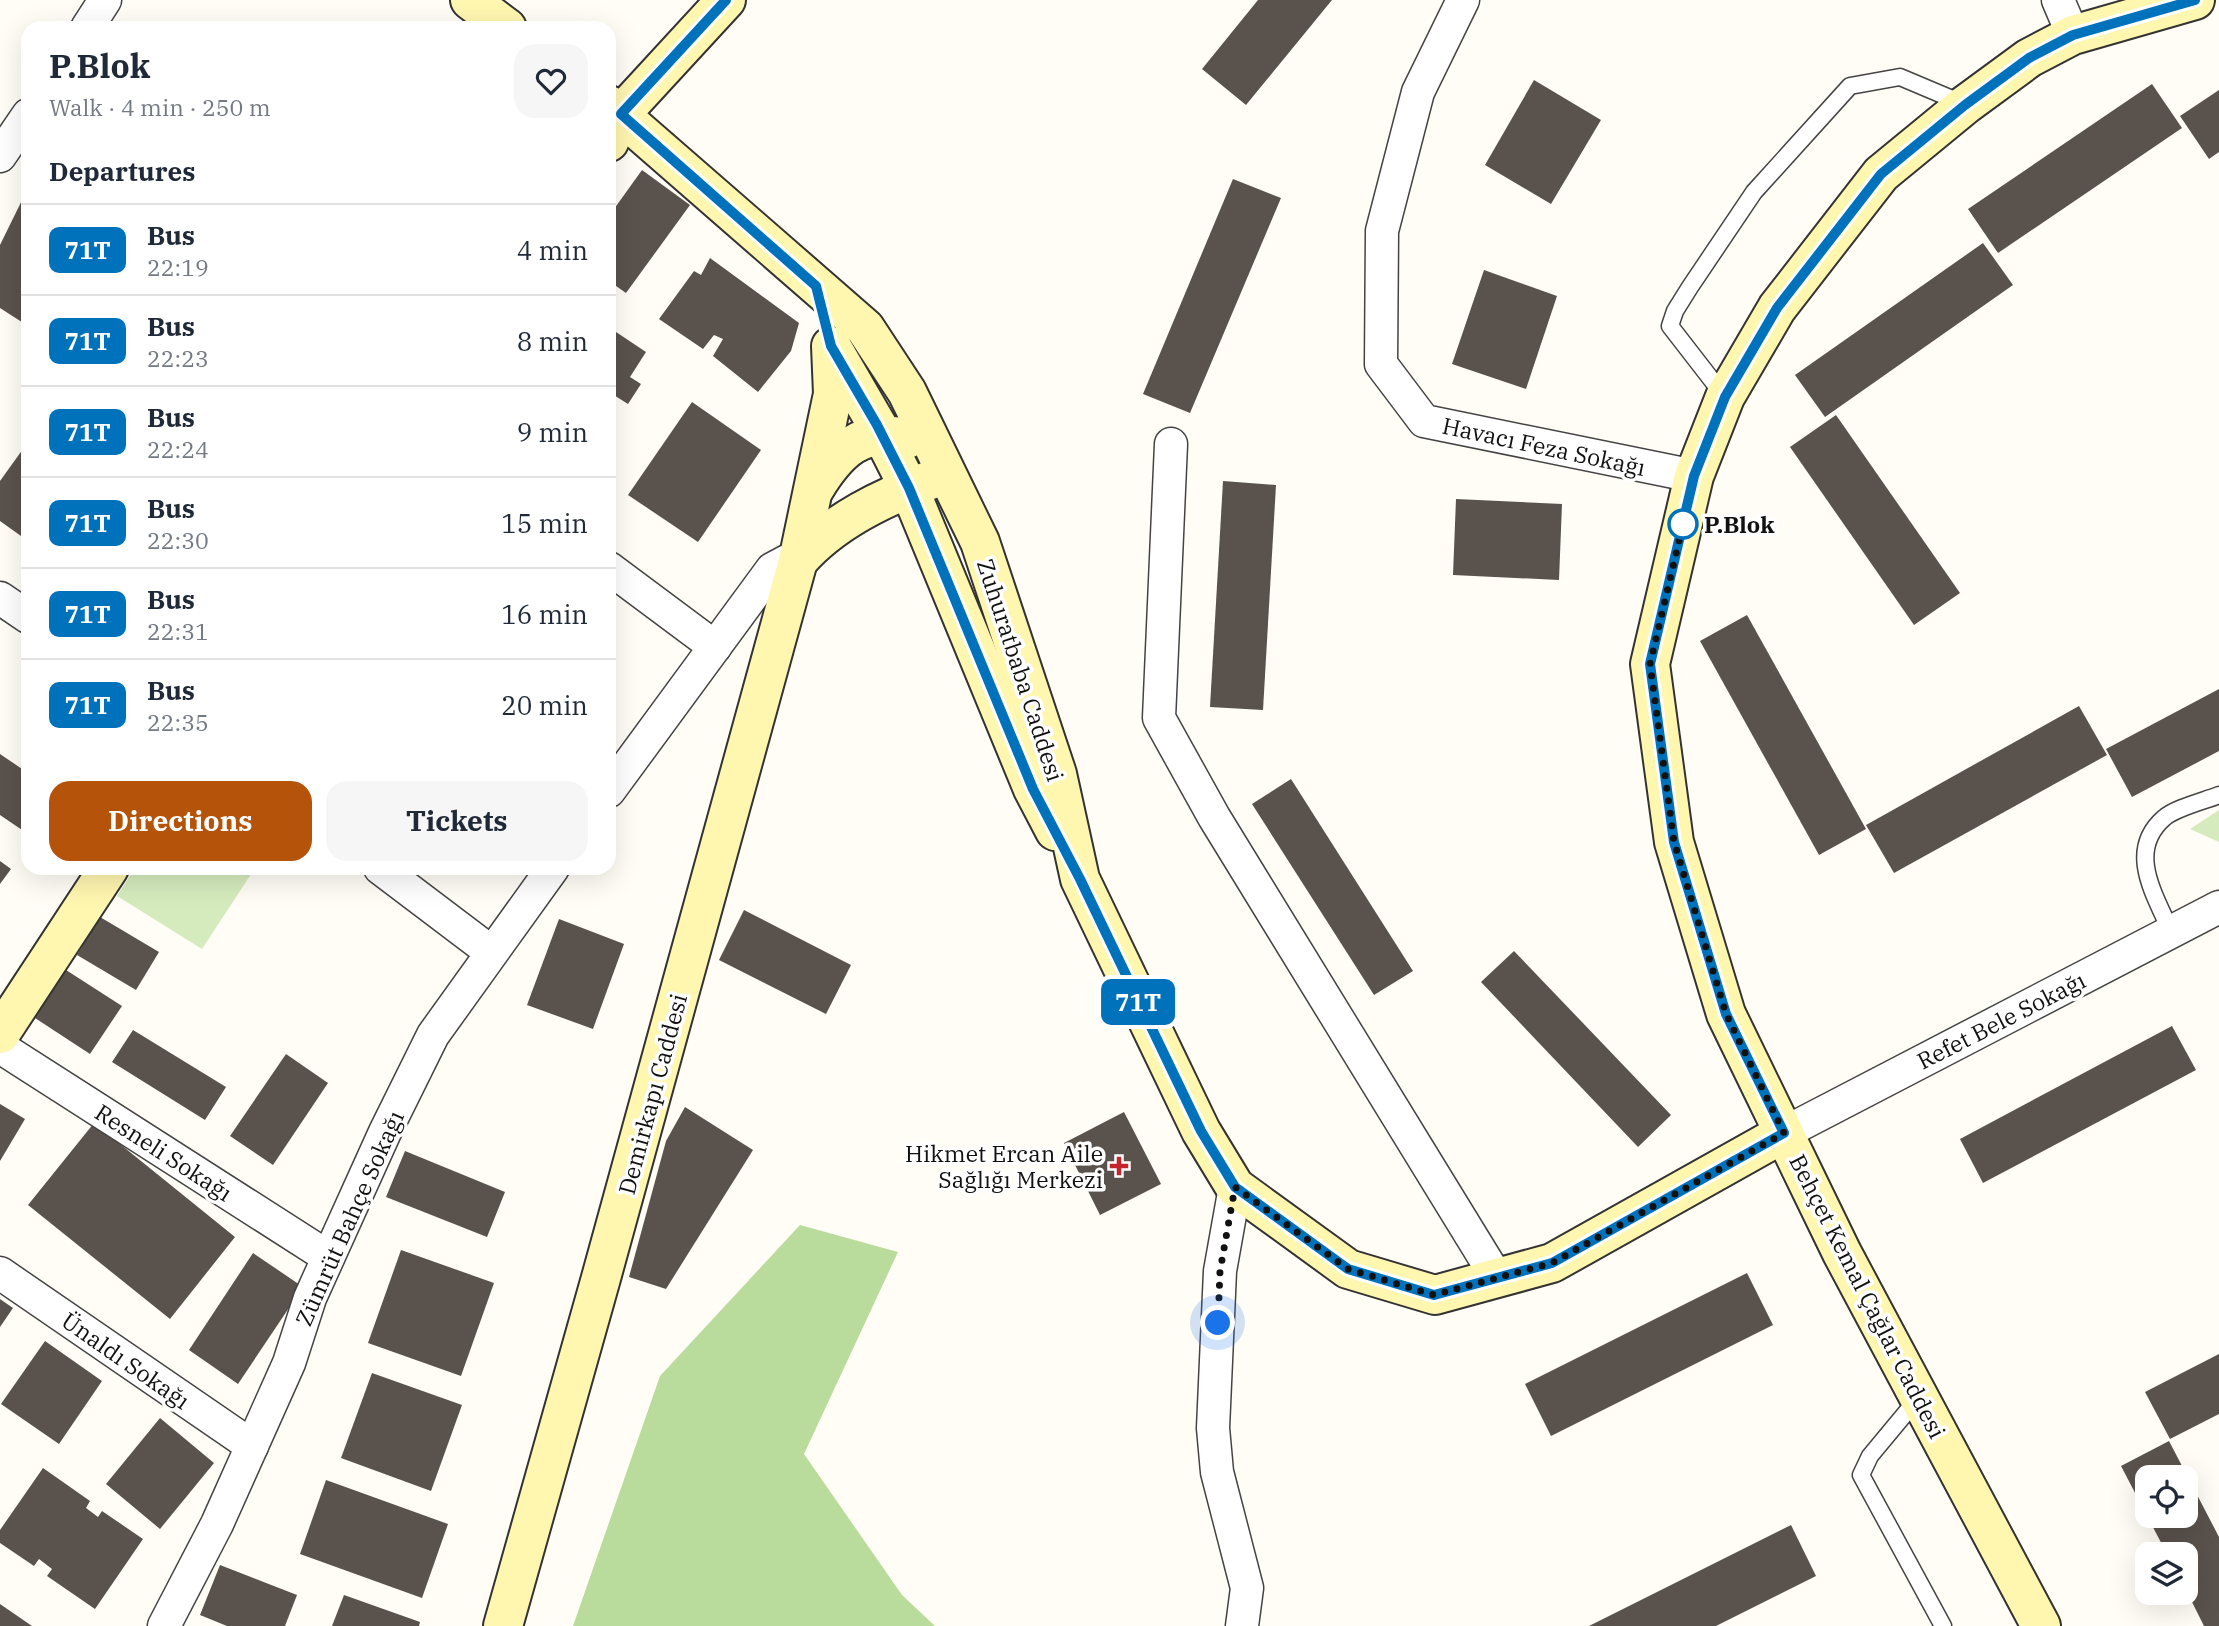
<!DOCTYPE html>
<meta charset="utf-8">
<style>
:root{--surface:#fff;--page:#f6f6f7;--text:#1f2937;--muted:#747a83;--line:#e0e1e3;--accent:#b45309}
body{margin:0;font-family:"IBM Plex Serif",serif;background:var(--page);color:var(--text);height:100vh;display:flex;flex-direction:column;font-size:26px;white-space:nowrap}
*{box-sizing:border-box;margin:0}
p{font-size:23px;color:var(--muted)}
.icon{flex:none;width:38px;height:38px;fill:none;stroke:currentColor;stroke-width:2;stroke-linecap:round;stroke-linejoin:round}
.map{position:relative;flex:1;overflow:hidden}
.details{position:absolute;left:21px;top:21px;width:595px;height:854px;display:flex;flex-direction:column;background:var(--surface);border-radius:21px;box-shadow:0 7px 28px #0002}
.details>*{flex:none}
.badge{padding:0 14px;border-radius:10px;font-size:24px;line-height:46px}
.controls{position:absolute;left:2135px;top:1465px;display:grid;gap:14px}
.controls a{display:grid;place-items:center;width:63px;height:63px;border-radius:14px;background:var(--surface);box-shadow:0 7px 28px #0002;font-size:35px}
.you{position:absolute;width:35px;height:35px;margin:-18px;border:5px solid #fff;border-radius:50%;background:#1a73e8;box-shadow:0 0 0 10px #1a73e833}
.map>.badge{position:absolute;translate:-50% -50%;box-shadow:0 0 0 4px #fff}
h2{padding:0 28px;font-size:26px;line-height:63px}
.round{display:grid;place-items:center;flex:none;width:74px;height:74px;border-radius:21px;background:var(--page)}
.summary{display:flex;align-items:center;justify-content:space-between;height:119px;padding:0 28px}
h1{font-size:33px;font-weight:800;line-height:52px}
.button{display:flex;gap:14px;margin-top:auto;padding:14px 28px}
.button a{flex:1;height:80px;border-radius:21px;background:var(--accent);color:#fff;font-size:28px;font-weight:800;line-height:80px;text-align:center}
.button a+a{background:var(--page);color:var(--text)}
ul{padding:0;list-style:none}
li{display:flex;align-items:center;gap:21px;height:91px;padding:0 28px;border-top:2px solid var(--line)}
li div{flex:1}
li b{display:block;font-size:26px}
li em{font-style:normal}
li .badge{min-width:77px;font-weight:700;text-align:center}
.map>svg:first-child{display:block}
</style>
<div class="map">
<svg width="2219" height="1626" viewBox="0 0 2219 1626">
<rect width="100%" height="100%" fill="#fffdf5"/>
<g fill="#d5ebbd">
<polygon points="2219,810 2219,842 2190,829"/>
<polygon points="135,868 255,868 202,949 117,896"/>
</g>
<polygon fill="#b9dc9c" points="800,1225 898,1252 804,1454 902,1595 935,1626 573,1626 660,1376"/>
<g fill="#5a524d" fill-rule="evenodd">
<polygon points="1258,0 1332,0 1246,105 1202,69"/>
<polygon points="1534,80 1601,120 1551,204 1485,165"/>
<polygon points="2152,84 2182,128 1998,253 1968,209"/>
<polygon points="2219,90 2219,152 2209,159 2180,116"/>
<polygon points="642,170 690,205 626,293 609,281 609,216"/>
<polygon points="1233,179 1281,198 1190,413 1143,394"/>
<polygon points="28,188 28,326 0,308 0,245"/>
<polygon points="1983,243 2013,285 1825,417 1795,375"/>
<polygon points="710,258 799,323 791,351 758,392 713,356 723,339 714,335 703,349 659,319 694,271 701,275"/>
<polygon points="1484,270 1557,296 1526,389 1452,364"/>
<polygon points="610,328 646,352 630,377 641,384 628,404 609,392"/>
<polygon points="692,402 761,450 698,542 628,495"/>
<polygon points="1836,415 1960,593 1914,625 1790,447"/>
<polygon points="28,442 28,541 0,521 0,481"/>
<polygon points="1223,481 1276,485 1263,710 1210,707"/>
<polygon points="1456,499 1562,504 1559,580 1453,575"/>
<polygon points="1747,615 1866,829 1819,855 1700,641"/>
<polygon points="2219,689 2219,751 2132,797 2106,749"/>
<polygon points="2079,706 2107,755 1894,873 1866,825"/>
<polygon points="0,754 28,773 28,834 0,815"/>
<polygon points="1291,779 1413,971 1374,995 1252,804"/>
<polygon points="0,861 11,869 0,884"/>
<polygon points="744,910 851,965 826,1014 719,960"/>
<polygon points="100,917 159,952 136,990 77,955"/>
<polygon points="559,919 624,944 593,1029 527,1005"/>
<polygon points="1514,951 1671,1115 1638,1147 1481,982"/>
<polygon points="66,970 122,1006 90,1054 35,1018"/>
<polygon points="2172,1026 2196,1070 1983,1183 1960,1139"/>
<polygon points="133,1030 226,1087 205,1120 112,1062"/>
<polygon points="286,1054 328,1083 273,1165 230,1136"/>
<polygon points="0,1104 25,1119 0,1161"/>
<polygon points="685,1107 753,1150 666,1289 629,1277 666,1141"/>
<polygon points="1124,1112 1161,1184 1100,1215 1064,1143"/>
<polygon points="94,1123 235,1237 170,1319 28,1205"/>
<polygon points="405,1151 505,1192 487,1237 386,1197"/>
<polygon points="401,1250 494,1283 461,1376 368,1343"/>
<polygon points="253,1253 303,1287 238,1384 189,1350"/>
<polygon points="1747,1273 1773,1325 1551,1436 1525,1384"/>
<polygon points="0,1299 13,1308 0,1327"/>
<polygon points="45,1341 102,1381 59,1444 1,1404"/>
<polygon points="2219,1354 2219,1414 2170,1439 2145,1392"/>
<polygon points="372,1373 462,1405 431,1491 341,1458"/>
<polygon points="160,1418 214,1463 160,1529 106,1484"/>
<path d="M 2169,1441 L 2219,1537 L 2219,1626 L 2204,1626 L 2186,1590 L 2186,1554 L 2167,1554 L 2121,1466 ZM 2147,1477 L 2186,1477 L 2186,1516 L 2147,1516 Z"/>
<polygon points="43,1468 90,1501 86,1508 98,1517 102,1511 143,1539 95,1609 47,1576 52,1569 39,1559 34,1566 0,1543 0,1530"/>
<polygon points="326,1480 448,1524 422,1598 300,1554"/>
<polygon points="1791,1525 1816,1576 1716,1626 1589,1626"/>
<polygon points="220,1565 297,1595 285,1626 227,1626 200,1615"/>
<polygon points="344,1595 420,1622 419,1626 332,1626"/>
<polygon points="0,1604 32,1626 0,1626"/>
</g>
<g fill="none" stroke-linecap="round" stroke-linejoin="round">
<g stroke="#444" stroke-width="19">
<g id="lane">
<polyline points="1725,397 1670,326 1675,311 1690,287 1754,192 1850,86 1900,77 1964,104"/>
<path d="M 2171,932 C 2155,895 2126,851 2164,818 C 2175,808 2204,801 2219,795"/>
<polyline points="1919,1397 1870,1456 1861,1475 1943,1626"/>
</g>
</g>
<g stroke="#444" stroke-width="35">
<g id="street">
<polyline points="1463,0 1418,92 1382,231 1381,364 1424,421 1694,476"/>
<polyline points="2058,0 2073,35"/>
<polyline points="87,28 105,0"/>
<polyline points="0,156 28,115"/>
<polyline points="1171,444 1159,718 1214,817 1497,1278"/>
<polyline points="609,568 715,647"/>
<polyline points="0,598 28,617"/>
<polyline points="609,791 772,569 787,561 798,561"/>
<polyline points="380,868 491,952"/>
<polyline points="0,1047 328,1257"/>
<polyline points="1784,1133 2219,907"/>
<polyline points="1235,1187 1220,1271 1213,1428 1217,1472 1247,1588 1242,1626"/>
<polyline points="0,1273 252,1446"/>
<polyline points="164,1626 217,1524 289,1363 310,1298 385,1132 433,1035 553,868"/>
</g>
</g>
<g stroke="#333" stroke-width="42">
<g id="secondary">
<polyline points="470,0 507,28"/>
<polyline points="609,105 865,328 907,392 980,542 1057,774 1080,879 1201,1131 1235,1187 1348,1269 1435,1295 1552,1263 1784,1133"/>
<polyline points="609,142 621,114 726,0"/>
<polyline points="833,349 877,425 909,488 1033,789 1055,831"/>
<path d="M 815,488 C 837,452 862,426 907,439"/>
<path d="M 798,561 C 833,521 884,497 933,479"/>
<polyline points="0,1034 109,868"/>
<polyline points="503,1626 601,1278 798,561 833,394 831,346"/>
<polyline points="2041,1626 1842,1253 1726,1014 1674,842 1650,664 1694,476 1725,397 1777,308 1881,174 1965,105 2029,58 2073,35 2195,0"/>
</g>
</g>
<use href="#lane" stroke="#fff" stroke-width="16"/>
<use href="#street" stroke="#fff" stroke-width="32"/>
<use href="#secondary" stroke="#fff6b0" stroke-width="38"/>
</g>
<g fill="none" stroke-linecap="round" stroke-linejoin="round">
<g stroke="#fff" stroke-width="16">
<polyline id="line" points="726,0 621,114 816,286 831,346 877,425 909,488 1033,789 1080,879 1201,1131 1235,1187 1348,1269 1434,1295 1552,1263 1784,1133 1726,1014 1674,842 1650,664 1694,476 1725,397 1777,308 1881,174 1965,105 2029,58 2073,35 2195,0"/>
</g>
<use href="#line" stroke="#0072bc" stroke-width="10"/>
<polyline stroke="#111" stroke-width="7" stroke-dasharray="0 12.6" points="1218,1323 1220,1271 1235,1187 1348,1269 1434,1295 1552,1263 1784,1133 1726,1014 1674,842 1650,664 1683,524"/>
</g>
<circle fill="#fff" stroke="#0072bc" stroke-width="3.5" cx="1683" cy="524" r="14"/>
<path fill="#c4262e" stroke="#fff" stroke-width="2.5" d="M1115.5 1155.5h7v7h7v7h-7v7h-7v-7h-7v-7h7z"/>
<g text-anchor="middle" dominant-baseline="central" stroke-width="7" stroke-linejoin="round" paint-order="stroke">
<g font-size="23" fill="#111" stroke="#fff">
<text transform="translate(1544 446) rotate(12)">Havacı Feza Sokağı</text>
<text transform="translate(1021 670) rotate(72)">Zuhuratbaba Caddesi</text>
<text transform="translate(2001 1020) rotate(-27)">Refet Bele Sokağı</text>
<text transform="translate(652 1094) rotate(-75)">Demirkapı Caddesi</text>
<text transform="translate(164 1152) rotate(33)">Resneli Sokağı</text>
<text transform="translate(349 1218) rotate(-66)">Zümrüt Bahçe Sokağı</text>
<text transform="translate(1868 1296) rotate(63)">Behçet Kemal Çağlar Caddesi</text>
<text transform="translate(126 1360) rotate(35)">Ünaldı Sokağı</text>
</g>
<g font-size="23" font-weight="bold" fill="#111" stroke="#fff" text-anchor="start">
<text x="1704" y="524">P.Blok</text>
</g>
<g font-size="23" fill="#111" stroke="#fff" text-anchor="end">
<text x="1103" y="1153">Hikmet Ercan Aile<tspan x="1103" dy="26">Sağlığı Merkezi</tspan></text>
</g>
</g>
</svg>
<div class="controls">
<a><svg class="icon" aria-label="locate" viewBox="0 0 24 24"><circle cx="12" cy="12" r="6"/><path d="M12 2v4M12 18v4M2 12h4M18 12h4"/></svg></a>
<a><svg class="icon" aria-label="layers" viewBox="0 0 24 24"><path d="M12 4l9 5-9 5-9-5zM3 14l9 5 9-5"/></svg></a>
</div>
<div class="you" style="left:1218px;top:1323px"></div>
<b class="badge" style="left:1138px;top:1002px;background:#0072bc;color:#fff">71T</b>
<section class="details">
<div class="summary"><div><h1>P.Blok</h1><p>Walk · 4 min · 250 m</p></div><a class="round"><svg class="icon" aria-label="heart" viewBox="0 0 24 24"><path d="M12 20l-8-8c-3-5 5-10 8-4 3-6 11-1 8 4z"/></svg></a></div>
<h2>Departures</h2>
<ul>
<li><span class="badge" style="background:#0072bc;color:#fff">71T</span><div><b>Bus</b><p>22:19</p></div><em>4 min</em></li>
<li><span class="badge" style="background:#0072bc;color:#fff">71T</span><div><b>Bus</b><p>22:23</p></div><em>8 min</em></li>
<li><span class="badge" style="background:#0072bc;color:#fff">71T</span><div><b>Bus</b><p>22:24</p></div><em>9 min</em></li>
<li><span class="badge" style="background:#0072bc;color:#fff">71T</span><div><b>Bus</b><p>22:30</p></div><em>15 min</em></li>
<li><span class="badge" style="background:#0072bc;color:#fff">71T</span><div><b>Bus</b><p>22:31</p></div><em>16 min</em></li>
<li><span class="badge" style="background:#0072bc;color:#fff">71T</span><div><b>Bus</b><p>22:35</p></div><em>20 min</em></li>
</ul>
<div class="button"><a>Directions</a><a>Tickets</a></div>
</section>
</div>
